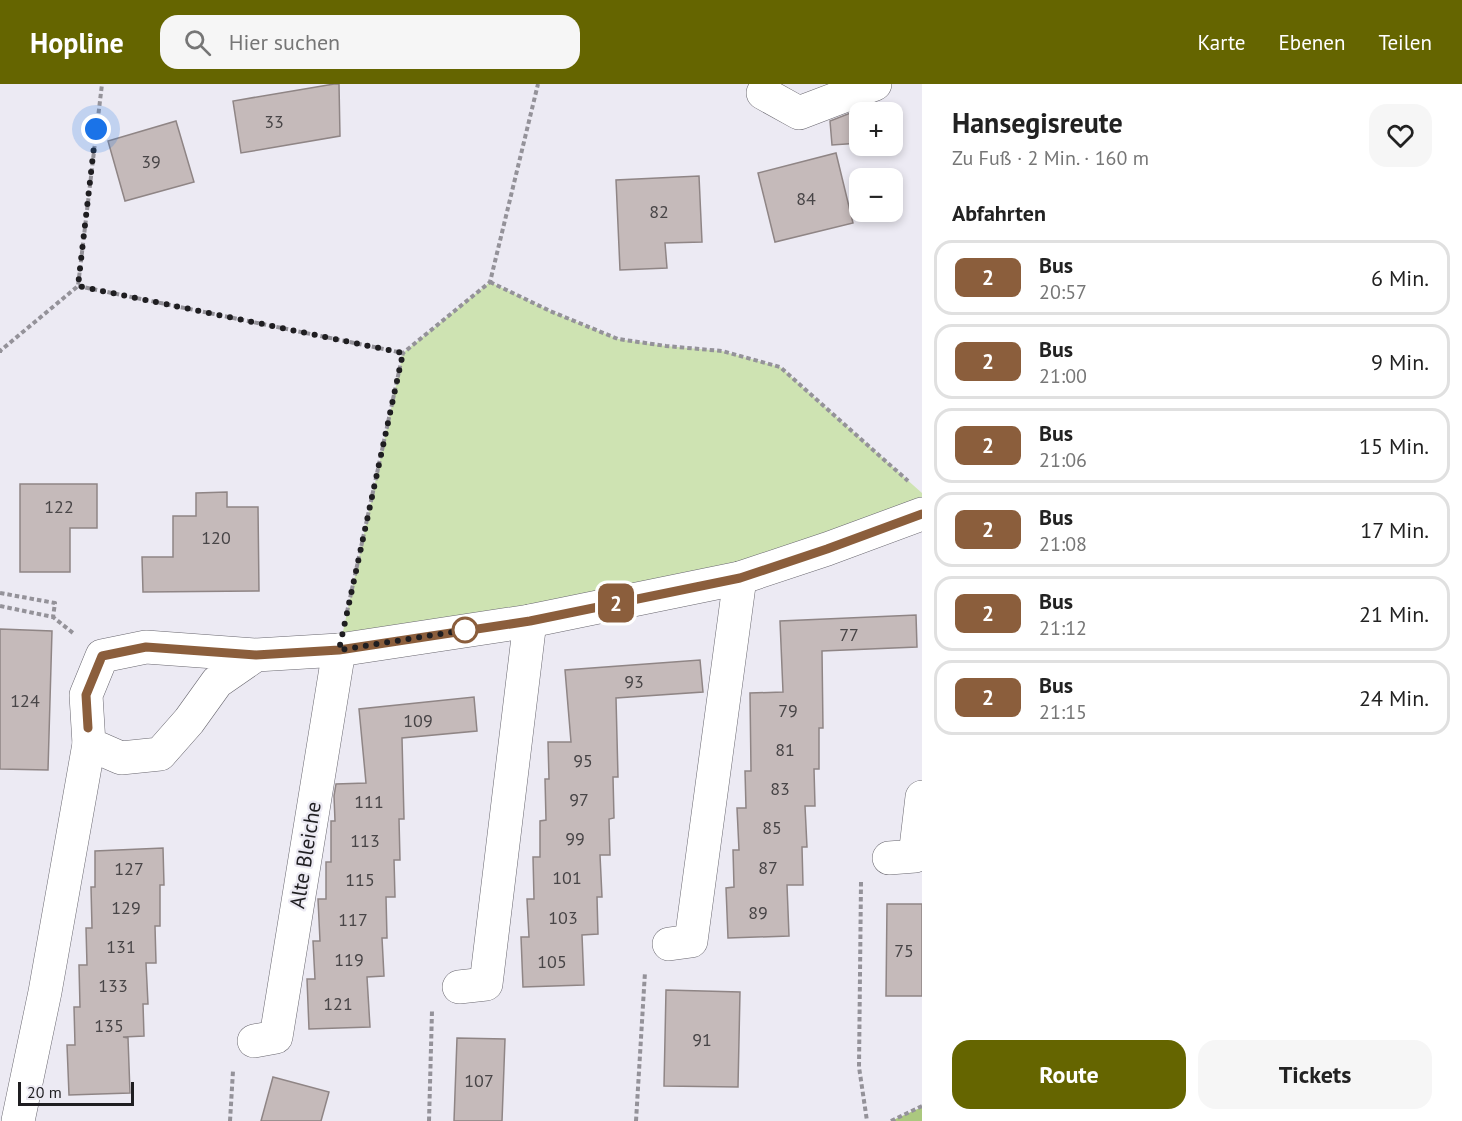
<!DOCTYPE html>
<html lang="de">
<meta charset="utf-8">
<style>
:root{--surface:#fff;--page:#f6f6f6;--text:#222;--muted:#767676;--line:#e0e0e0;--accent:#656500}
body{margin:0;font-family:"PT Sans",sans-serif;background:var(--page);color:var(--text);height:100vh;display:flex;flex-direction:column;font-size:22px;white-space:nowrap}
*{box-sizing:border-box;margin:0}
p{font-size:20px;color:var(--muted)}
.icon{flex:none;width:33px;height:33px;fill:none;stroke:currentColor;stroke-width:2;stroke-linecap:round;stroke-linejoin:round}
.map{position:relative;flex:1;overflow:hidden}
.drawer{display:flex;flex-direction:column;background:var(--surface);width:540px}
.drawer>*{flex:none}
.badge{padding:0 12px;border-radius:9px;font-size:21px;line-height:39px}
.tools{position:absolute;left:849px;top:18px;display:grid;gap:12px}
.tools a{display:grid;place-items:center;width:54px;height:54px;border-radius:12px;background:var(--surface);box-shadow:0 3px 9px #0003;font-size:30px}
.scale{position:absolute;left:18px;bottom:15px;width:116px;box-sizing:border-box;padding-left:6px;border:3px solid #1f1e21;border-top:0;font-size:16px;line-height:21px;white-space:nowrap;color:#1f1e21;-webkit-text-stroke:4px #eceaf3;paint-order:stroke}
.you{position:absolute;width:30px;height:30px;margin:-15px;border:4px solid #fff;border-radius:50%;background:#1a73e8;box-shadow:0 0 0 9px #1a73e833}
.map>.badge{position:absolute;translate:-50% -50%;box-shadow:0 0 0 3px #fff}
h2{padding:0 30px;font-size:22px;line-height:54px}
.round{display:grid;place-items:center;flex:none;width:63px;height:63px;border-radius:18px;background:var(--page)}
.summary{display:flex;align-items:center;justify-content:space-between;height:102px;padding:0 30px}
h1{font-size:28px;font-weight:700;line-height:45px}
.primary-button{display:flex;gap:12px;margin-top:auto;padding:12px 30px}
.primary-button a{flex:1;height:69px;border-radius:18px;background:var(--accent);color:#fff;font-size:24px;font-weight:700;line-height:69px;text-align:center}
.primary-button a+a{background:var(--page);color:var(--text)}
ul{padding:0;list-style:none}
li{display:flex;align-items:center;gap:18px;height:75px;margin:0 12px 9px;padding:0 18px;border:3px solid var(--line);border-radius:18px}
li div{flex:1}
li b{display:block;font-size:22px}
li em{font-style:normal}
li .badge{min-width:66px;font-weight:700;text-align:center}
header{display:flex;align-items:center;gap:36px;box-sizing:border-box;height:84px;padding:0 30px;background:var(--accent);color:#fff}
header strong{font-size:28px}
nav{display:flex;gap:33px;margin-inline-start:auto;font-size:21px}
.search{width:420px;height:54px;background:var(--page);display:flex;align-items:center;gap:15px;box-sizing:border-box;padding:0 21px;border-radius:18px;color:var(--muted);font-size:22px}
main{display:flex;flex:1;min-height:0}
.map>svg:first-child{display:block}
</style>
<header>
<strong>Hopline</strong>
<div class="search"><svg class="icon" aria-label="search" viewBox="0 0 24 24"><circle cx="10" cy="10" r="6"/><path d="M15 15l6 6"/></svg>Hier suchen</div>
<nav><a>Karte</a><a>Ebenen</a><a>Teilen</a></nav>
</header>
<main>
<div class="map">
<svg width="922" height="1037" viewBox="0 0 922 1037">
<rect width="100%" height="100%" fill="#eceaf3"/>
<polygon fill="#cee3b2" points="490,198 550,227 618,255 666,262 722,267 780,283 922,409 922,430 827,465 339,566 403,269"/>
<polygon fill="#abc87f" points="922,1023 922,1037 891,1037"/>
<g fill="#c5baba" stroke="#8f8585" stroke-width="1.5">
<polygon points="334,0 339,0 340,52 241,69 233,17"/>
<polygon points="853,28 868,28 860,28 860,59 832,61 830,37"/>
<polygon points="176,37 194,98 125,117 108,57"/>
<polygon points="836,69 853,139 775,158 758,89"/>
<polygon points="699,92 702,158 665,159 667,184 620,186 616,96"/>
<polygon points="20,400 97,400 97,444 70,444 70,488 20,488"/>
<polygon points="227,408 227,423 258,423 259,507 143,508 142,473 173,473 173,432 196,432 196,409"/>
<polygon points="916,531 917,563 822,567 823,644 819,644 819,685 814,685 815,722 805,722 807,763 802,763 803,801 787,801 789,852 728,854 726,804 734,803 733,766 739,766 737,724 746,724 745,687 751,687 750,609 783,608 780,537"/>
<polygon points="0,545 52,547 48,686 0,685"/>
<polygon points="700,576 703,608 616,614 618,693 613,693 614,734 609,735 610,771 600,771 602,813 597,813 598,850 582,851 584,901 523,903 521,853 529,853 527,815 534,815 533,773 540,773 540,737 546,736 545,695 549,695 548,658 571,658 565,586"/>
<polygon points="474,613 477,647 402,654 404,735 399,735 400,776 394,776 395,813 386,813 387,854 382,854 384,892 367,893 370,943 309,945 307,895 315,895 313,857 320,857 318,815 326,815 326,778 331,778 331,737 335,737 334,712 336,700 366,699 359,625"/>
<polygon points="163,764 164,801 160,801 160,842 155,842 156,879 146,879 148,920 143,920 144,952 123,953 128,954 130,1009 69,1011 67,961 75,961 74,923 80,923 79,881 87,881 86,844 92,844 91,803 95,803 95,767"/>
<polygon points="887,820 922,820 922,912 886,912"/>
<polygon points="666,906 740,908 738,1003 664,1002"/>
<polygon points="457,954 505,955 502,1037 454,1037"/>
<polygon points="273,993 329,1008 321,1037 261,1037"/>
</g>
<g fill="none" stroke-linecap="round" stroke-linejoin="round">
<g stroke="#69676f" stroke-width="34">
<g id="minor">
<polyline points="763,9 799,29 875,0"/>
<polyline points="256,571 217,598 189,637 160,670 121,674 89,660 86,611 102,572 146,563 256,571 339,566 530,537 740,494 827,465 922,430"/>
<polyline points="889,774 915,772 922,713"/>
<polyline points="669,860 691,857 740,494"/>
<polyline points="459,903 486,900 530,537"/>
<polyline points="254,957 276,953 339,566"/>
<polyline points="18,1037 45,908 89,660"/>
</g>
</g>
<g stroke="#949299" stroke-width="4" stroke-dasharray="4.5 3" stroke-linecap="butt">
<polyline points="490,198 550,227 618,255 666,262 722,267 780,283 908,397"/>
<polyline points="78,202 403,269"/>
<polyline points="0,269 0,267 78,202 102,0"/>
<polyline points="0,509 55,519 53,533"/>
<polyline points="0,522 53,533 73,549"/>
<polyline points="347,528 403,269 490,198 538,0"/>
<polyline points="861,798 859,983 867,1037"/>
<polyline points="230,1037 233,987"/>
<polyline points="429,1037 432,927"/>
<polyline points="636,1037 645,888"/>
<polyline points="891,1037 922,1022"/>
</g>
<use href="#minor" stroke="#fff" stroke-width="33"/>
</g>
<g fill="none" stroke-linecap="round" stroke-linejoin="round">
<g stroke="#fff" stroke-width="14">
<polyline id="line" points="88,644 86,611 102,572 146,563 256,571 339,566 530,537 740,494 827,465 922,430"/>
</g>
<use href="#line" stroke="#8b5e3c" stroke-width="9"/>
<polyline stroke="#1f1e21" stroke-width="6" stroke-dasharray="0 10.8" points="96,45 78,202 403,269 339,566 465,546"/>
</g>
<circle fill="#fff" stroke="#8b5e3c" stroke-width="3" cx="465" cy="546" r="12"/>
<g text-anchor="middle" dominant-baseline="central" stroke-width="4.5" stroke-linejoin="round" paint-order="stroke">
<g font-size="18" fill="#484547">
<text x="274" y="37">33</text>
<text x="151" y="77">39</text>
<text x="806" y="114">84</text>
<text x="659" y="127">82</text>
<text x="59" y="422">122</text>
<text x="216" y="453">120</text>
<text x="849" y="550">77</text>
<text x="634" y="597">93</text>
<text x="25" y="616">124</text>
<text x="788" y="626">79</text>
<text x="418" y="636">109</text>
<text x="785" y="665">81</text>
<text x="583" y="676">95</text>
<text x="780" y="704">83</text>
<text x="579" y="715">97</text>
<text x="369" y="717">111</text>
<text x="772" y="743">85</text>
<text x="575" y="754">99</text>
<text x="365" y="756">113</text>
<text x="768" y="783">87</text>
<text x="129" y="784">127</text>
<text x="567" y="793">101</text>
<text x="360" y="795">115</text>
<text x="126" y="823">129</text>
<text x="758" y="828">89</text>
<text x="563" y="833">103</text>
<text x="353" y="835">117</text>
<text x="121" y="862">131</text>
<text x="904" y="866">75</text>
<text x="349" y="875">119</text>
<text x="552" y="877">105</text>
<text x="113" y="901">133</text>
<text x="338" y="919">121</text>
<text x="109" y="941">135</text>
<text x="702" y="955">91</text>
<text x="479" y="996">107</text>
</g>
<g font-size="21" fill="#1f1e21" stroke="#eceaf3">
<text transform="translate(305 771) rotate(-81)">Alte Bleiche</text>
</g>
</g>
</svg>
<div class="tools">
<a>+</a>
<a>−</a>
</div>
<div class="scale">20 m</div>
<div class="you" style="left:96px;top:45px"></div>
<b class="badge" style="left:616px;top:519px;background:#8b5e3c;color:#fff">2</b>
</div>
<section class="drawer">
<div class="summary"><div><h1>Hansegisreute</h1><p>Zu Fuß · 2 Min. · 160 m</p></div><a class="round"><svg class="icon" aria-label="heart" viewBox="0 0 24 24"><path d="M12 20l-8-8c-3-5 5-10 8-4 3-6 11-1 8 4z"/></svg></a></div>
<h2>Abfahrten</h2>
<ul>
<li><span class="badge" style="background:#8b5e3c;color:#fff">2</span><div><b>Bus</b><p>20:57</p></div><em>6 Min.</em></li>
<li><span class="badge" style="background:#8b5e3c;color:#fff">2</span><div><b>Bus</b><p>21:00</p></div><em>9 Min.</em></li>
<li><span class="badge" style="background:#8b5e3c;color:#fff">2</span><div><b>Bus</b><p>21:06</p></div><em>15 Min.</em></li>
<li><span class="badge" style="background:#8b5e3c;color:#fff">2</span><div><b>Bus</b><p>21:08</p></div><em>17 Min.</em></li>
<li><span class="badge" style="background:#8b5e3c;color:#fff">2</span><div><b>Bus</b><p>21:12</p></div><em>21 Min.</em></li>
<li><span class="badge" style="background:#8b5e3c;color:#fff">2</span><div><b>Bus</b><p>21:15</p></div><em>24 Min.</em></li>
</ul>
<div class="primary-button"><a>Route</a><a>Tickets</a></div>
</section>
</main>
